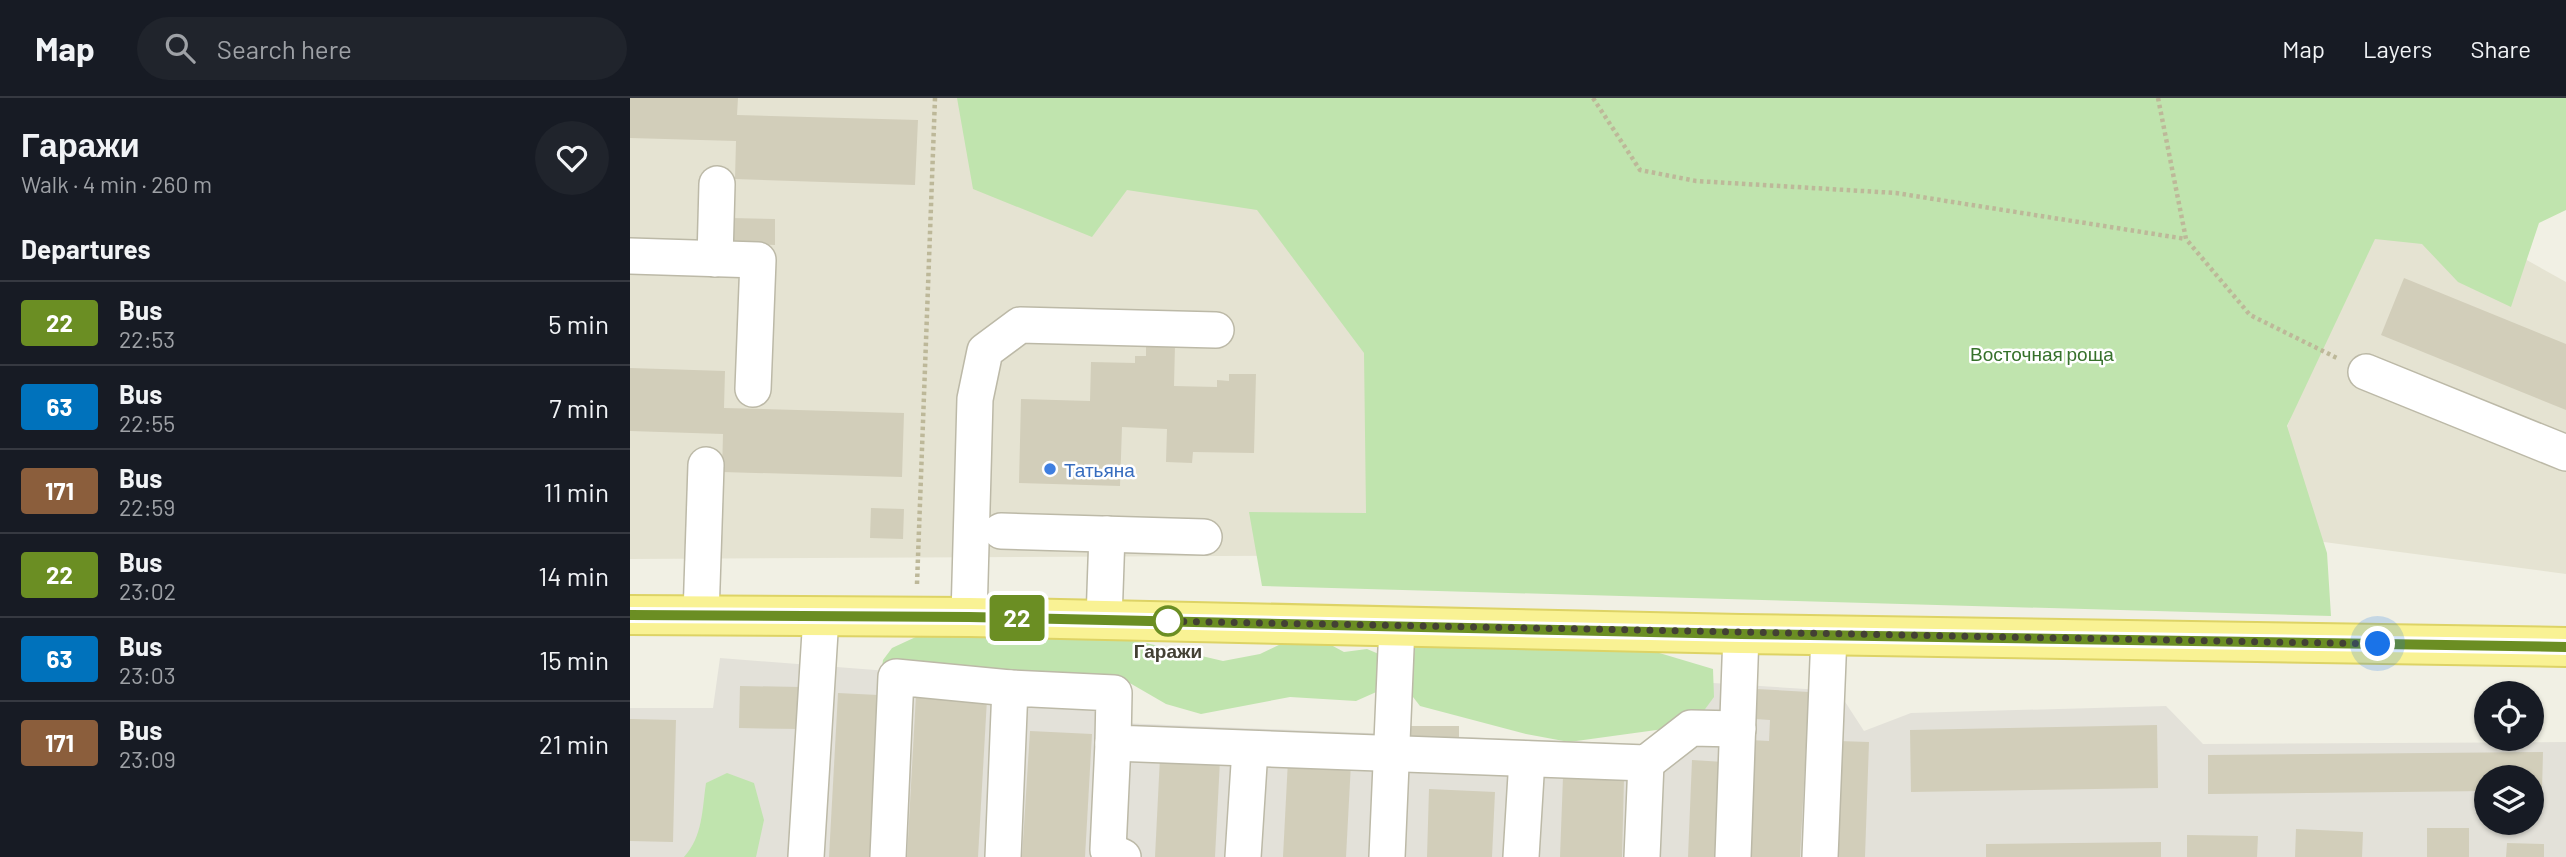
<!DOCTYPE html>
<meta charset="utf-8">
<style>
:root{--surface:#171b24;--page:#20242c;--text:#f1f3f6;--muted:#9ea1a6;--line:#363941}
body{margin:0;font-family:Barlow,sans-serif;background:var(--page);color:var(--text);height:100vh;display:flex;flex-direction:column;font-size:26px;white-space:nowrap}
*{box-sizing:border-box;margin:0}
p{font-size:23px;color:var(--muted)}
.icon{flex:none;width:38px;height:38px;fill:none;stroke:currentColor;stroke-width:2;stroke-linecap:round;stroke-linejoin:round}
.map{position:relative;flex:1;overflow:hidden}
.details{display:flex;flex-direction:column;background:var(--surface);width:630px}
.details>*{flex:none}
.badge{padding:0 14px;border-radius:5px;font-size:24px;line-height:46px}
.fabs{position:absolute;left:1844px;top:583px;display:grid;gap:14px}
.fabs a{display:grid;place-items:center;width:70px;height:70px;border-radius:50%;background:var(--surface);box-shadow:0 2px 5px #0004;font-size:35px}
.you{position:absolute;width:35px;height:35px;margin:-18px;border:5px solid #fff;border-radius:50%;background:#1a73e8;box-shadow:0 0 0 10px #1a73e833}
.map>.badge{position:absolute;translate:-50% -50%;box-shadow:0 0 0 4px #fff}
h2{padding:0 21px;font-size:26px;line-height:63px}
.round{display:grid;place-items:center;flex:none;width:74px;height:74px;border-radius:37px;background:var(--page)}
.head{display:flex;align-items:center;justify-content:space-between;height:119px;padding:0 21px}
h1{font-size:33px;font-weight:800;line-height:52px}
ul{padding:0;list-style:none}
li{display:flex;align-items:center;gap:21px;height:84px;padding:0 21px;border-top:2px solid var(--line)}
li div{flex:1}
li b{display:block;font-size:26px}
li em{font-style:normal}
li .badge{min-width:77px;font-weight:700;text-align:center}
header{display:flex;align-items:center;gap:42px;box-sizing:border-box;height:98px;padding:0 35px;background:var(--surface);border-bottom:2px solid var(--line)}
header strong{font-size:33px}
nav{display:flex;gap:38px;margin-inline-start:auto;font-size:24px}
.search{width:490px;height:63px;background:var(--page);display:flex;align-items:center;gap:18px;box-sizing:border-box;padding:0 24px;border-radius:38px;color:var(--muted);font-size:26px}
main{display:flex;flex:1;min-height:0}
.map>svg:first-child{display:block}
</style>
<header>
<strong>Map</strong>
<div class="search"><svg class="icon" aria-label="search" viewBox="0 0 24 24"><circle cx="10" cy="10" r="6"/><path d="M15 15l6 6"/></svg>Search here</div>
<nav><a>Map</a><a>Layers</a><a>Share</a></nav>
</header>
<main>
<section class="details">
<div class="head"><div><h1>Гаражи</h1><p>Walk · 4 min · 260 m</p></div><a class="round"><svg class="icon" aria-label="heart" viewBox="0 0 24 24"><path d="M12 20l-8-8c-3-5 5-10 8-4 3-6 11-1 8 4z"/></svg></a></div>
<h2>Departures</h2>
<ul>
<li><span class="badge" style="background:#6b8e23;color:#fff">22</span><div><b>Bus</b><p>22:53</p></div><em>5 min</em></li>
<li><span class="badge" style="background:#0072bc;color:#fff">63</span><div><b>Bus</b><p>22:55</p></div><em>7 min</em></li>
<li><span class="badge" style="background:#8b5e3c;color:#fff">171</span><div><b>Bus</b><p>22:59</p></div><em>11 min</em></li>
<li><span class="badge" style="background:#6b8e23;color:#fff">22</span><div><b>Bus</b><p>23:02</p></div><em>14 min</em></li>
<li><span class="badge" style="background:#0072bc;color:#fff">63</span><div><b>Bus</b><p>23:03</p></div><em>15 min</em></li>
<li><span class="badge" style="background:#8b5e3c;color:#fff">171</span><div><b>Bus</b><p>23:09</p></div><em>21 min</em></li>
</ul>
</section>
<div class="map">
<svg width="1936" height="759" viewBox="0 0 1936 759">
<rect width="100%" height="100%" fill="#f1f0e4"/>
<g fill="#e5e3d2">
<polygon points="0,0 367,0 784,108 764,457 0,461"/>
<polygon points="1750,80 1936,184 1936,476 1618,434"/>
</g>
<path fill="#e3e1d9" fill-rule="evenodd" d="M 90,560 L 465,589 L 466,624 L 1033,647 L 1083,585 L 1208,593 L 1234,633 L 1281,615 L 1536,608 L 1573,646 L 1936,644 L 1936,759 L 0,759 L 0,610 L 83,610 ZM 1857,679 L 1902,679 L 1902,724 L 1857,724 Z"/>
<g fill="#c0e4ae">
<polygon points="327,0 1936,0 1936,112 1909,125 1881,209 1828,184 1792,146 1745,141 1657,328 1697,455 1701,518 632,488 619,414 736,415 734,255 627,112 497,92 462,139 343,91"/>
<polygon points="443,528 593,563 630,556 653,545 690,541 714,554 737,551 756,559 753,591 726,603 660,599 571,616 536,606 498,584 251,577 253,562 262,550 303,531"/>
<polygon points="784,548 1016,551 1083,571 1084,599 1070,618 1041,630 939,644 896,636 790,608 776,590"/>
<path d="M 97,675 L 124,685 L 134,722 L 126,759 L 54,759 C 73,738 72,712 76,685 Z"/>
</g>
<g fill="#d2ceba">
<polygon points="0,0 108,0 107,17 288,22 285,87 105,81 106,43 0,40"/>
<polygon points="101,120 145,121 145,147 100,145"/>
<polygon points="1774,180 1936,246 1936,312 1751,237"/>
<polygon points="516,246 545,247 544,288 587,289 587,282 599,283 599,276 626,276 624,355 563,354 562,365 536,364 537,331 492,329 490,388 389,385 391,301 460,303 461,264 505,265 505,258 516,258"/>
<polygon points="0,270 95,273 94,310 274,315 272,379 92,374 93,336 0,333"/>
<polygon points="241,410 274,411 273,441 240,440"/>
<polygon points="110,588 171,589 170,631 109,630"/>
<polygon points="1126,591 1179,594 1170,759 1113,759 1120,642 1139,643 1140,622 1125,621"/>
<polygon points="208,595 248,597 240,759 199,759"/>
<polygon points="286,597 357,601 348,759 277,759"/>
<polygon points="0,621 46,622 43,744 0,743"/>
<polygon points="1527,627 1528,690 1281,694 1280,632"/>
<polygon points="775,628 829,628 829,653 775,654"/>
<polygon points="400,633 462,636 455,759 392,759"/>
<polygon points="1208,643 1239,644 1235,759 1204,759"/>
<polygon points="1913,654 1912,693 1902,693 1902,679 1857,679 1857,693 1578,696 1578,657"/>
<polygon points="530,659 590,662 585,759 525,759"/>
<polygon points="658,662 721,665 716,759 653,759"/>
<polygon points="1062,662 1094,664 1090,759 1058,759"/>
<polygon points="933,679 994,681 992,759 930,759"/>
<polygon points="799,691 865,694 862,759 797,759"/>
<rect x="1797" y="730" width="42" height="29"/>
<polygon points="1666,731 1733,734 1732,759 1665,759"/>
<polygon points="1557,737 1628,738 1627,759 1557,759"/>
<polygon points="1531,744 1531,759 1356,759 1356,746"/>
<polygon points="1877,745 1914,746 1914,759 1876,759"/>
</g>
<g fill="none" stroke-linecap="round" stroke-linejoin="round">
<g stroke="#bcb9a7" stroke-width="38">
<g id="minor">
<polyline points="0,158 128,162 123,291"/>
<polyline points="85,161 87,86"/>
<polyline points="1736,274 1936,355"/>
<polyline points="371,433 574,439"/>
<polyline points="71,518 76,367"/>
<polyline points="339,519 345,301 355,253 390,227 586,232"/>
<polyline points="474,522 477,436"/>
<polyline points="483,645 478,752 493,759"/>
<polyline points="176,759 191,518"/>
<polyline points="258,759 266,579 380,590"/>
<polyline points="373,759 380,590 484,595 483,645 1016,665 1061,630 1108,631"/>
<polyline points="613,759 620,651"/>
<polyline points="757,759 767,528"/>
<polyline points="891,759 897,661"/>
<polyline points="1012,759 1016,665"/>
<polyline points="1103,759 1111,536"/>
<polyline points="1190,759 1199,537"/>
</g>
</g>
<g stroke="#ddd365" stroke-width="42">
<polyline id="major" points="0,517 339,519 1111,536 1936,549"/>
</g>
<g stroke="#bdb899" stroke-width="4.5" stroke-dasharray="3.5 3.5" stroke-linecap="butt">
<polyline points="963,0 1010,72 1066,83 1266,95 1556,141"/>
<polyline points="1528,0 1556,141 1620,217 1707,260"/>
<polyline points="287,486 305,0"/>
</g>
<use href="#minor" stroke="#fff" stroke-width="35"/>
<use href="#major" stroke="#f9f294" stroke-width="38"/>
</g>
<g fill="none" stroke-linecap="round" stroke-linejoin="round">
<g stroke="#fff" stroke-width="16">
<polyline id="line" points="0,517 339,519 1111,536 1936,549"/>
</g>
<use href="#line" stroke="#6b8e23" stroke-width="10"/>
<polyline stroke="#434034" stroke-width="7" stroke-dasharray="0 12.6" points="538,523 527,523 1748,546"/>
</g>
<circle fill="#3f7fe0" stroke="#fff" stroke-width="2.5" cx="420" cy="371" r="7"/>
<circle fill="#fff" stroke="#6b8e23" stroke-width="3.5" cx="538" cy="523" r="14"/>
<g text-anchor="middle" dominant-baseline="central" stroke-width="5" stroke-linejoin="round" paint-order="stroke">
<g font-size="19" fill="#36712b" stroke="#fff">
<text x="1412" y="255">Восточная роща</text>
</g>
<g font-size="19" fill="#366cbe" stroke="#fff" text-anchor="start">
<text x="434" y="371">Татьяна</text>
</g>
<g font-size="19" font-weight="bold" fill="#434034" stroke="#fff">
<text x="538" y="552">Гаражи</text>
</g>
</g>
</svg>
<div class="fabs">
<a><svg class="icon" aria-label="locate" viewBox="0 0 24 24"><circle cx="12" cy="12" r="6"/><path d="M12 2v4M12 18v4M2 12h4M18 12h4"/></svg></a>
<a><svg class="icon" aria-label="layers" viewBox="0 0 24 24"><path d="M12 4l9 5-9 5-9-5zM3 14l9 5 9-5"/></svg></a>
</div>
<div class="you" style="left:1748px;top:546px"></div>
<b class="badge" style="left:387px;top:520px;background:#6b8e23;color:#fff">22</b>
</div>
</main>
